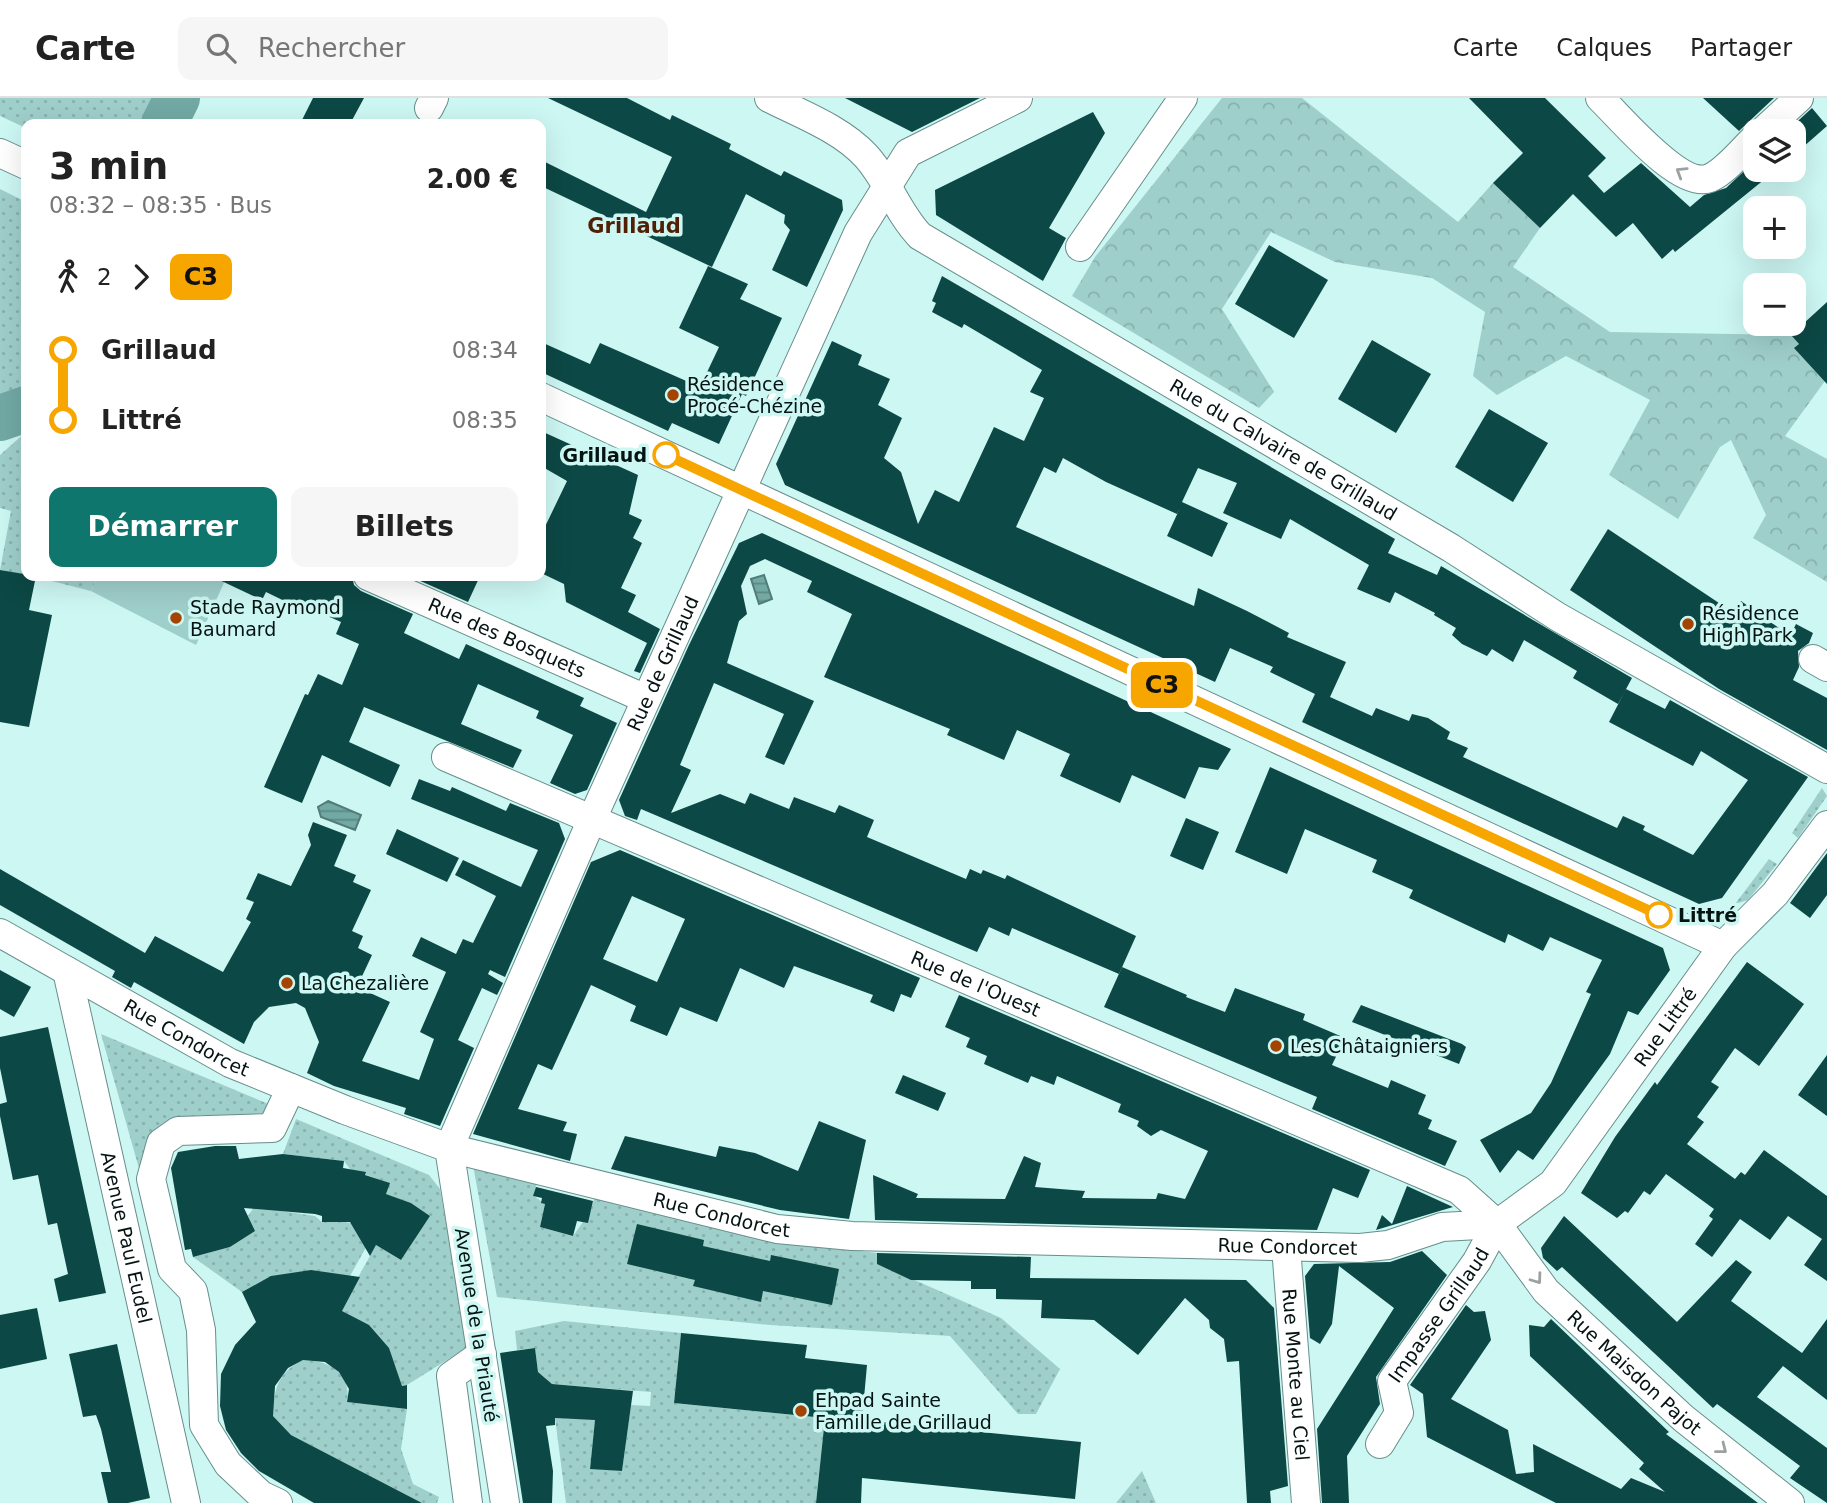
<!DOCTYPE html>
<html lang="fr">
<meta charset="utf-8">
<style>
:root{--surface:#fff;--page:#f6f6f6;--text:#222;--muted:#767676;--line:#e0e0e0;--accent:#0f766e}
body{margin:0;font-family:"DejaVu Sans",sans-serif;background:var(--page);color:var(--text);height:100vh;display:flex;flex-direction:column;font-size:26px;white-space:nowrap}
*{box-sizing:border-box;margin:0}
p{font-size:23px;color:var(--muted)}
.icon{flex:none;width:38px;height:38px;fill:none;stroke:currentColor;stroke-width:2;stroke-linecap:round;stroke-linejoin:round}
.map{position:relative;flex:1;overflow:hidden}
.drawer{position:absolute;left:21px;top:21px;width:525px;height:462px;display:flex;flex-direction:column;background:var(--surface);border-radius:14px;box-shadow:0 7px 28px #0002}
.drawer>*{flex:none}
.badge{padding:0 14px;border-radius:10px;font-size:24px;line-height:46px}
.fabs{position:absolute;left:1743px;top:21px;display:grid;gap:14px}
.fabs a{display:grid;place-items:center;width:63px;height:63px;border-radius:14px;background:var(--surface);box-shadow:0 7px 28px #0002;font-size:35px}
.map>.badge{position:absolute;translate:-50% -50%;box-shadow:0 0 0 4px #fff}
.legs{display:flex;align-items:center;gap:10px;height:77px;padding:0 28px;font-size:23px}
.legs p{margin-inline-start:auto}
.head{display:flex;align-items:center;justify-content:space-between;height:119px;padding:0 28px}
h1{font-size:38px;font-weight:600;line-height:52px}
.cta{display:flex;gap:14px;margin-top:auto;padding:14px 28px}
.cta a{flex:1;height:80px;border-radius:14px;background:var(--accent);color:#fff;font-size:28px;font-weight:600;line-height:80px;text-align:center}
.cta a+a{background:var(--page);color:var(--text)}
ul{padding:0 28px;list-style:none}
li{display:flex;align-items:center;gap:24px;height:70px;font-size:26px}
li i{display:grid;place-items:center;width:10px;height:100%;margin:0 9px;background:currentColor}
li i::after{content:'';width:18px;height:18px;margin:-9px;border:5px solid;border-radius:50%;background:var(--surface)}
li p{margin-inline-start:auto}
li:first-child i{background:linear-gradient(#0000 50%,currentColor 0)}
li:last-child i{background:linear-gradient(currentColor 50%,#0000 0)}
header{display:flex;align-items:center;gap:42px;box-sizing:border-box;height:98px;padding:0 35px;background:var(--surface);border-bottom:2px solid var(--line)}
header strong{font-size:33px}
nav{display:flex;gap:38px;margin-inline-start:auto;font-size:24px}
.search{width:490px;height:63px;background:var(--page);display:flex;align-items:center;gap:18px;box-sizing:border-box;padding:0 24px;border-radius:14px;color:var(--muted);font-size:26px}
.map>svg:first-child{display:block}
</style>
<header>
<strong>Carte</strong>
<div class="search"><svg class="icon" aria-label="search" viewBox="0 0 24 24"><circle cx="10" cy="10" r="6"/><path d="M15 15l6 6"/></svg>Rechercher</div>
<nav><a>Carte</a><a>Calques</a><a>Partager</a></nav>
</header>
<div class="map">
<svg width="1827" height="1405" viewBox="0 0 1827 1405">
<defs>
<pattern id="green-dots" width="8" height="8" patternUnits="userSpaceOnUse" patternTransform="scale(1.75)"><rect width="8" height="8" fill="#9fcfcb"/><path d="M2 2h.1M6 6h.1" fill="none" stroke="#87b1ad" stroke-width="1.8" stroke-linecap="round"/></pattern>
<pattern id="forest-crowns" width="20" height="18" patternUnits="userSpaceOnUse" patternTransform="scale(1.75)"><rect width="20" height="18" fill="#9fcfcb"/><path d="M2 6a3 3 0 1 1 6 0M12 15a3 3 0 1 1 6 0" fill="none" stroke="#87b1ad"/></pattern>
<pattern id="water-rules" width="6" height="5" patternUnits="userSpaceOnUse" patternTransform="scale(1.75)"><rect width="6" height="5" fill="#72a9a4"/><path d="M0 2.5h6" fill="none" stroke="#5c8884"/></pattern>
</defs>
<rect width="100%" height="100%" fill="#cdf7f3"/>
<g fill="url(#green-dots)">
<polygon points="0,0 159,0 145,26 26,26 26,30 0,18"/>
<polygon points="0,91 26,104 26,290 0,301"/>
<polygon points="26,334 26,477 0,472 11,413 0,410 0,357"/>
<polygon points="32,478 98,478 91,493"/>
<polygon points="1822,690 1827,698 1798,740 1792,735"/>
<polygon points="1769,761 1777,766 1748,802 1735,806"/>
<polygon points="101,936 271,1007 264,1021 239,1023 201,1017 170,1022 142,1081"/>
<path d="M 296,1021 L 429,1077 L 440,1091 L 468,1249 L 407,1287 L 402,1288 C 387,1244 382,1234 340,1212 L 376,1147 L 401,1162 L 430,1118 L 411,1105 L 386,1096 L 389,1085 L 350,1071 L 344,1063 L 283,1056 Z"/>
<polygon points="473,1067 537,1084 534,1098 545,1106 540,1129 573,1138 590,1114 595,1098 773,1143 877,1155 878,1166 1001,1220 1060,1271 1036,1316 1018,1316 950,1238 770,1227 497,1199"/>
<path d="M 254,1109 L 315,1118 L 322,1124 C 348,1124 355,1120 369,1144 L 350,1178 C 306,1171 282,1172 242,1194 L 193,1159 L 230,1149 L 254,1133 L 248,1118 Z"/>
<polygon points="564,1223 681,1235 674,1305 825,1320 816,1405 566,1405 555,1320 582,1321 596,1315 590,1370 622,1373 631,1307 650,1308 651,1294 552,1286 538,1274 535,1250 517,1252 515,1233"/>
<path d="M 303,1262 C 329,1262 352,1275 347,1304 L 407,1311 L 401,1351 L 413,1386 L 439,1399 L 437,1405 L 422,1405 L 291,1337 L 272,1317 C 275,1290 277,1275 303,1262 Z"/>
<polygon points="1142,1373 1156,1405 1116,1405"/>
</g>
<polygon fill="url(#forest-crowns)" points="1222,0 1302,0 1458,124 1493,85 1540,130 1513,169 1610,234 1791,237 1799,246 1795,250 1825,283 1785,338 1827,361 1827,484 1753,440 1766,417 1731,342 1720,349 1678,421 1609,377 1650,302 1566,258 1497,297 1473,278 1485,214 1432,180 1335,164 1271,134 1222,211 1274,294 1259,310 1072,198 1095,159"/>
<polygon fill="#9fcfcb" points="98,478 227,478 196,547 91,493"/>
<g fill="url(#water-rules)" stroke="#517c78" stroke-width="2">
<polygon points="764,477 772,501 759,506 751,481"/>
<polygon points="328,703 361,717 355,732 321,719 318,709"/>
</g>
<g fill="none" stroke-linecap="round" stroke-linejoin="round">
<g stroke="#72a9a4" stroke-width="46">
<polyline points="164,26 177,0"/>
<polyline points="0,320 26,311"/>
</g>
</g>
<g fill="#0c4845" fill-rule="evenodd">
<polygon points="313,0 364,0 350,26 300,26"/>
<polygon points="548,0 627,0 670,22 672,17 731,46 729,51 781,78 784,73 842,102 843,112 807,189 772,172 790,132 784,125 785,117 746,96 712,169 541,88 541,62 646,114 672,59"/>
<polygon points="845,0 980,0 912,34"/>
<polygon points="1469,0 1545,0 1606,60 1588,78 1604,95 1641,65 1690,109 1704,97 1726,90 1755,63 1755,72 1776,72 1675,154 1673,151 1662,161 1633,125 1616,139 1573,96 1540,130 1493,85 1523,55"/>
<polygon points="1703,0 1774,0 1739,33"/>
<polygon points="1812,10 1827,28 1794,57 1794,33 1787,33"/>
<polygon points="1093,14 1105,35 1049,130 1066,140 1043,183 936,117 935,92"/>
<polygon points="1269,147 1328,182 1294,240 1235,206"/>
<polygon points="708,168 748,186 740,201 782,220 746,298 742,296 719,346 672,325 668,333 541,274 541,244 590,266 600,245 700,289 719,249 679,230"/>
<polygon points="942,178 1395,441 1388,455 1437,477 1441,468 1632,580 1618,606 1573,580 1577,573 1524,542 1513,564 1492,551 1487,558 1462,546 1452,537 1456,530 1434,517 1435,515 1395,494 1390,505 1357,491 1369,467 1290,421 1281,441 1223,415 1237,385 1198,370 1182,404 1228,425 1212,459 1167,438 1180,410 1177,416 1106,384 1063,360 1056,375 1044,369 1016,429 1194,508 1198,490 1247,513 1289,535 1287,539 1346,564 1330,599 1372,618 1376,610 1409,623 1412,616 1428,620 1450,634 1447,641 1468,650 1463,659 1617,730 1623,718 1645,728 1643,732 1693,757 1748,682 1701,653 1693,668 1609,624 1626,591 1665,611 1670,602 1808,679 1722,800 1699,806 1302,624 1315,596 1270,574 1273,569 1230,550 1215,584 785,387 776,366 832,243 862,257 858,267 890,281 878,307 902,320 884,360 901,374 918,426 935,392 959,404 994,329 1024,343 1044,300 1030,294 1042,272 964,226 962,230 932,214 936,205 932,203"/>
<polygon points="1827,204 1827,286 1794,250 1799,246 1791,237"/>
<polygon points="1372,242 1431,276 1396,335 1338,301"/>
<polygon points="1489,311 1548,345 1513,404 1455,369"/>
<polygon points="541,333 638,377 629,416 642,422 633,440 642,445 621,490 636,497 628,514 660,531 640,575 634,573 647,545 566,504 564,486 541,475 541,437 567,383 541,368"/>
<polygon points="1608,431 1734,515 1741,503 1790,538 1796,526 1813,535 1809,545 1798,553 1799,569 1793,582 1827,600 1827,652 1719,591 1570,492"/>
<polygon points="762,435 1231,651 1218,672 1199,669 1185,701 1132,677 1120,705 1060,678 1070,656 1017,632 1004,662 947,637 950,631 824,579 852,516 807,494 812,483 765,461 750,468 741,488 747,516 739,523 727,565 814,603 784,667 765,659 784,616 714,585 680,667 691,672 671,715 720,696 745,706 750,695 789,711 794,699 835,715 839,707 874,722 867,739 966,781 970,771 981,776 983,772 1005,781 1007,777 1136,838 1119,876 1012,830 1009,838 989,829 977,854 641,711 637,722 625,718 619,702 689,547 739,445"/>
<polygon points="0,472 36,478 29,512 52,517 29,629 0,624"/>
<polygon points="211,478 352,478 354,487 361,493 413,516 404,535 459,561 466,546 584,600 580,608 617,625 587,692 575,696 550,685 573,637 536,620 539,613 478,586 461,626 522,652 513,670 364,609 349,644 400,667 390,689 322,657 302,705 264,689 305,596 308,597 318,576 342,587 359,546 336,536 341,524 305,508 303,512 266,494 262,502"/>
<polygon points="409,478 480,478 468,504"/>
<polygon points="1270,669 1663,850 1670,872 1638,917 1628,913 1610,956 1533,1062 1518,1052 1500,1075 1480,1042 1531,1015 1551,985 1591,896 1586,894 1602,862 1550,839 1543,853 1508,836 1505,845 1409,800 1413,792 1372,774 1377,762 1305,731 1287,776 1235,754"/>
<polygon points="419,681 450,693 452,689 506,713 510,705 559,725 565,741 505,879 490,872 488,876 503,885 497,897 482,890 458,942 474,950 440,1028 404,1016 406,1010 334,988 307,975 319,944 305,910 296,905 269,909 254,924 244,946 134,884 131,890 112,879 115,873 0,807 0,771 145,855 155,838 223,874 251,824 246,821 254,804 246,801 258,775 291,788 311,747 308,737 313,724 347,737 334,768 356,777 353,784 371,792 352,833 363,838 358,850 372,857 357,889 390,904 362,963 419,982 434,941 420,934 446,874 412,858 421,839 456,856 463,841 473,845 496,798 455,777 463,762 521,789 538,752 411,701"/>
<polygon points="1186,720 1219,734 1203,772 1170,758"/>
<polygon points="397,731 459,760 447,784 386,756"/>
<path d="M 620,752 L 920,880 L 911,900 L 901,896 L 894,914 L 870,904 L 873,897 L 794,868 L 784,890 L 740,870 L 717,924 L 680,909 L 667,938 L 630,923 L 636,908 L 591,887 L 552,972 L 538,966 L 518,1011 L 567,1024 L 563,1033 L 577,1036 L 570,1063 L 473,1036 L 591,764 ZM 632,798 L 685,821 L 657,884 L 603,861 Z"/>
<polygon points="1827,755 1827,797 1810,820 1790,805"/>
<polygon points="1747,864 1804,906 1759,968 1735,950 1711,984 1719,989 1697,1019 1704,1024 1687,1046 1735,1081 1741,1074 1745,1077 1764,1052 1827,1098 1827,1183 1804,1167 1822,1141 1788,1118 1770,1142 1740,1121 1712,1159 1695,1146 1713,1121 1709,1118 1714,1111 1666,1076 1650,1097 1644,1093 1628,1115 1625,1113 1617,1120 1581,1095 1615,1039 1655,984 1657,987"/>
<polygon points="1122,869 1187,897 1186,899 1225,914 1235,890 1305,916 1303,922 1345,940 1332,967 1388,990 1391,982 1426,997 1418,1016 1432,1022 1428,1031 1457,1043 1445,1068 1312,1011 1317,999 1104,909"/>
<polygon points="0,872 31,889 14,919 0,911"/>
<polygon points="959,897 1370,1072 1358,1100 1333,1090 1317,1132 875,1122 873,1077 918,1096 916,1100 1005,1101 1024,1058 1041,1065 1035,1089 1085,1093 1082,1100 1156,1101 1158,1095 1185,1101 1208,1053 1161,1032 1151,1038 1137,1028 1139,1023 1118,1014 1121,1006 1057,978 1054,987 1031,978 1028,985 984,966 987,958 966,949 970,940 945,929"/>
<polygon points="1361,907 1462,946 1466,949 1459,966 1352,924"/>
<polygon points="48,929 106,1195 59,1204 54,1181 68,1176 57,1125 48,1127 38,1077 13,1082 0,1018 0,1006 7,1004 0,970 0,939"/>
<polygon points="1827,957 1827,1018 1798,997"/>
<polygon points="903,977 946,995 938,1013 895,995"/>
<polygon points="819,1023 866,1042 849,1121 780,1112 611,1071 625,1038 716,1059 719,1048 755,1055 798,1073"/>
<polygon points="215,1048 236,1048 239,1061 283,1056 344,1063 343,1070 366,1074 365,1077 390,1085 386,1096 411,1105 430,1118 401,1162 376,1147 370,1158 350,1124 322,1124 322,1118 315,1116 244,1110 255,1133 230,1149 193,1159 191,1151 185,1152 171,1070 178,1054"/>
<polygon points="1407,1088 1453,1109 1376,1132 1382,1117 1392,1126"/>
<polygon points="536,1089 593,1103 588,1125 577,1123 573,1138 540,1129 545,1106 541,1105 542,1100 533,1098"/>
<polygon points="1564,1118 1677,1224 1736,1162 1752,1174 1731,1203 1802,1255 1827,1221 1827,1302 1783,1268 1757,1299 1827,1350 1827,1405 1790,1380 1800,1368 1717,1306 1713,1310 1562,1169 1557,1173 1543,1160 1541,1150"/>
<polygon points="637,1126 704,1142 703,1148 770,1163 771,1157 839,1171 832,1207 763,1193 761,1204 693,1188 695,1182 627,1166"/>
<polygon points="1422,1153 1447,1177 1376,1279 1380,1306 1347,1358 1349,1405 1322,1405 1317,1331 1394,1210 1339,1168 1332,1226 1320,1246 1310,1240 1305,1178 1314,1166 1390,1164"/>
<polygon points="877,1155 1031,1159 1030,1180 1246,1182 1274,1210 1288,1388 1270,1393 1271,1405 1247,1405 1239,1263 1227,1264 1224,1241 1210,1230 1209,1222 1185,1200 1138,1257 1094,1222 1041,1220 1042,1202 996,1201 996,1191 971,1191 971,1183 911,1182 877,1166"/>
<polygon points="311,1172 360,1179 342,1213 369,1227 389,1250 402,1288 407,1287 407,1311 347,1304 349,1291 339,1274 325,1264 303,1262 288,1270 275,1288 273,1318 291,1337 422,1405 314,1405 259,1373 241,1355 226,1332 220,1308 221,1276 235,1247 256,1224 242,1194 271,1178"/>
<polygon points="1466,1207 1474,1214 1485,1213 1491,1242 1451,1301 1508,1332 1516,1376 1534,1374 1533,1346 1621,1391 1631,1380 1665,1394 1639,1371 1644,1365 1530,1258 1529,1227 1544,1229 1551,1221 1669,1334 1666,1336 1758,1405 1556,1405 1427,1339 1423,1296 1410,1287"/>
<polygon points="37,1210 47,1261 0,1271 0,1217"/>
<polygon points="681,1235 807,1247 805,1260 867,1267 862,1322 1081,1344 1075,1401 862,1380 861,1405 816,1405 825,1320 674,1305"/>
<polygon points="117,1246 150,1400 128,1405 108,1405 101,1374 111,1374 101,1331 96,1317 83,1319 69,1256"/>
<polygon points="535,1250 538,1274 552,1286 633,1293 622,1373 590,1371 595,1322 555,1320 555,1327 546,1328 553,1373 552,1405 523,1405 500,1255"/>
</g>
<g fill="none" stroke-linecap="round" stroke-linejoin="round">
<g stroke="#678e8b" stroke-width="30">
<g id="minor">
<path id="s1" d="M 769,0 C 801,16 841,31 866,58 C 888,82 897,114 920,138 L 1451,450 L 1558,519 L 1827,671"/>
<path d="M 1600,0 C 1622,21 1680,92 1710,80 C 1726,73 1742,52 1755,40"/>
<polyline points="429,10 434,0"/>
<polyline points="1763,33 1799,0"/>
<polyline points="0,55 26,67"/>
<polyline points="1080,149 1183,0"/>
<polyline points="541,299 1723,848"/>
<path id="s2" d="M 368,478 L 646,601"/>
<polyline points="1813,561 1827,569"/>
<path id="s3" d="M 446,659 L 1459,1092 L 1497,1126 L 1546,1193 L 1683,1320 L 1790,1405"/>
<path id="s4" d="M 0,835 L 230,965 L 345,1012 L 449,1050 L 777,1131 L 852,1138 L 1360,1150 L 1388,1147 L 1442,1129 L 1497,1126"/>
<path id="s5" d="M 67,873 L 186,1405"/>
<path id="s6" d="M 1286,1149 L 1306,1405"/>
<path id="s7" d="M 1380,1346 L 1399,1315 L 1392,1283 L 1477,1163 L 1497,1126 L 1553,1085 L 1723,848 L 1775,796 L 1827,727"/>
<polyline points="278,1405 261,1397 228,1366 204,1327 201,1232 193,1193 172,1171 151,1081 161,1045 178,1033 272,1030 291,990"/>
<polyline points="468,1405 451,1278 482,1256"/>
<path id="s8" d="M 505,1405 L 449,1050 L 592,721 L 858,135 L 908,55 L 1018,0"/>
</g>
</g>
<use href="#minor" stroke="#fff" stroke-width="28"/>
</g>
<defs><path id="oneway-chevron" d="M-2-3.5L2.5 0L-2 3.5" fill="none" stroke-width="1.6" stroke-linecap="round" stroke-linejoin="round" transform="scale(1.75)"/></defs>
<g stroke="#9ba1a0">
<use href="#oneway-chevron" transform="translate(1681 74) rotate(-148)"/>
<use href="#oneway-chevron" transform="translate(1537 1181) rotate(54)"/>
<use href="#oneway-chevron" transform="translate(1722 1351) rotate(38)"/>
</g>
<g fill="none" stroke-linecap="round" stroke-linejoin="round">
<g stroke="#fff" stroke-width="16">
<polyline id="line-1" points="666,357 1659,817"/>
</g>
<use href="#line-1" stroke="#f7a600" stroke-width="10"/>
</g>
<g fill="#a54303" stroke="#cdf7f3" stroke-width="2.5">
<circle cx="673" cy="297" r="7"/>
<circle cx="176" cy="520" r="7"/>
<circle cx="1688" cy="526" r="7"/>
<circle cx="287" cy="885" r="7"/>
<circle cx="1276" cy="948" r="7"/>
<circle cx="801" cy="1313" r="7"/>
</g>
<g fill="#fff" stroke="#f7a600" stroke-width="3.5">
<circle cx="666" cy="357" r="12"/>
<circle cx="1659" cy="817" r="12"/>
</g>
<g text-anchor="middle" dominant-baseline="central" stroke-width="7" stroke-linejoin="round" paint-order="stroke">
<g font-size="19" fill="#051312" stroke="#cdf7f3" text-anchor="start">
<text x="687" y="286">Résidence<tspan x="687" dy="22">Procé-Chézine</tspan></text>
<text x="190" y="509">Stade Raymond<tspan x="190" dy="22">Baumard</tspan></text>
<text x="1702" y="515">Résidence<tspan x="1702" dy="22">High Park</tspan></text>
<text x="301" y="885">La Chezalière</text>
<text x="1290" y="948">Les Châtaigniers</text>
<text x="815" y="1302">Ehpad Sainte<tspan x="815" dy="22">Famille de Grillaud</tspan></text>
</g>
<g font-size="19" fill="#051312" stroke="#cdf7f3">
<text stroke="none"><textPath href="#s1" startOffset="632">Rue du Calvaire de Grillaud</textPath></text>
<text stroke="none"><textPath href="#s2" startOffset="152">Rue des Bosquets</textPath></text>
<text stroke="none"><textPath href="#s8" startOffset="889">Rue de Grillaud</textPath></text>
<text stroke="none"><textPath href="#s3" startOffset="576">Rue de l'Ouest</textPath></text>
<text stroke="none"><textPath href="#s7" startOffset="520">Rue Littré</textPath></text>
<text stroke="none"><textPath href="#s4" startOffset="214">Rue Condorcet</textPath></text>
<text stroke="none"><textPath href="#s4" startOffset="780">Rue Condorcet</textPath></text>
<text stroke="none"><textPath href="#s5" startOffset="273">Avenue Paul Eudel</textPath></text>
<text stroke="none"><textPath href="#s4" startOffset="1348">Rue Condorcet</textPath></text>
<text stroke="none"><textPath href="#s7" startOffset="150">Impasse Grillaud</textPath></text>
<text transform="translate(477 1227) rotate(81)">Avenue de la Priauté</text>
<text stroke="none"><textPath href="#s3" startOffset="1356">Rue Maisdon Pajot</textPath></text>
<text stroke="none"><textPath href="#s6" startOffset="128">Rue Monte au Ciel</textPath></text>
</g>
<g font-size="19" font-weight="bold" fill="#051312" stroke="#cdf7f3" text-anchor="end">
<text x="647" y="357">Grillaud</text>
<text x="1678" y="817" text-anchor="start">Littré</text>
</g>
<g font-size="21" font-weight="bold" fill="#4f1f06" stroke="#cdf7f3">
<text x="634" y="128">Grillaud</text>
</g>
</g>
</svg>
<div class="fabs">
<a><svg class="icon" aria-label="layers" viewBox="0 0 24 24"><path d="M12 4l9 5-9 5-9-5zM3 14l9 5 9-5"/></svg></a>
<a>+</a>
<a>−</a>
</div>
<b class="badge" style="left:1162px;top:587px;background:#f7a600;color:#111">C3</b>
<section class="drawer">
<div class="head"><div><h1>3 min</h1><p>08:32 – 08:35 · Bus</p></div><b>2.00 €</b></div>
<div class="legs"><svg class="icon" aria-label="walk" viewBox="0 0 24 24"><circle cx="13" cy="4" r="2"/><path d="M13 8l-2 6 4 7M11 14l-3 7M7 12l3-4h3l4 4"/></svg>2<svg class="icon" aria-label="forward" viewBox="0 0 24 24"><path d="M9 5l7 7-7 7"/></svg><b class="badge" style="background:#f7a600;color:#111">C3</b></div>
<ul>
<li><i style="color:#f7a600"></i><b>Grillaud</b><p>08:34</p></li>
<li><i style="color:#f7a600"></i><b>Littré</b><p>08:35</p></li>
</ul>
<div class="cta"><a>Démarrer</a><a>Billets</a></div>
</section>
</div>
